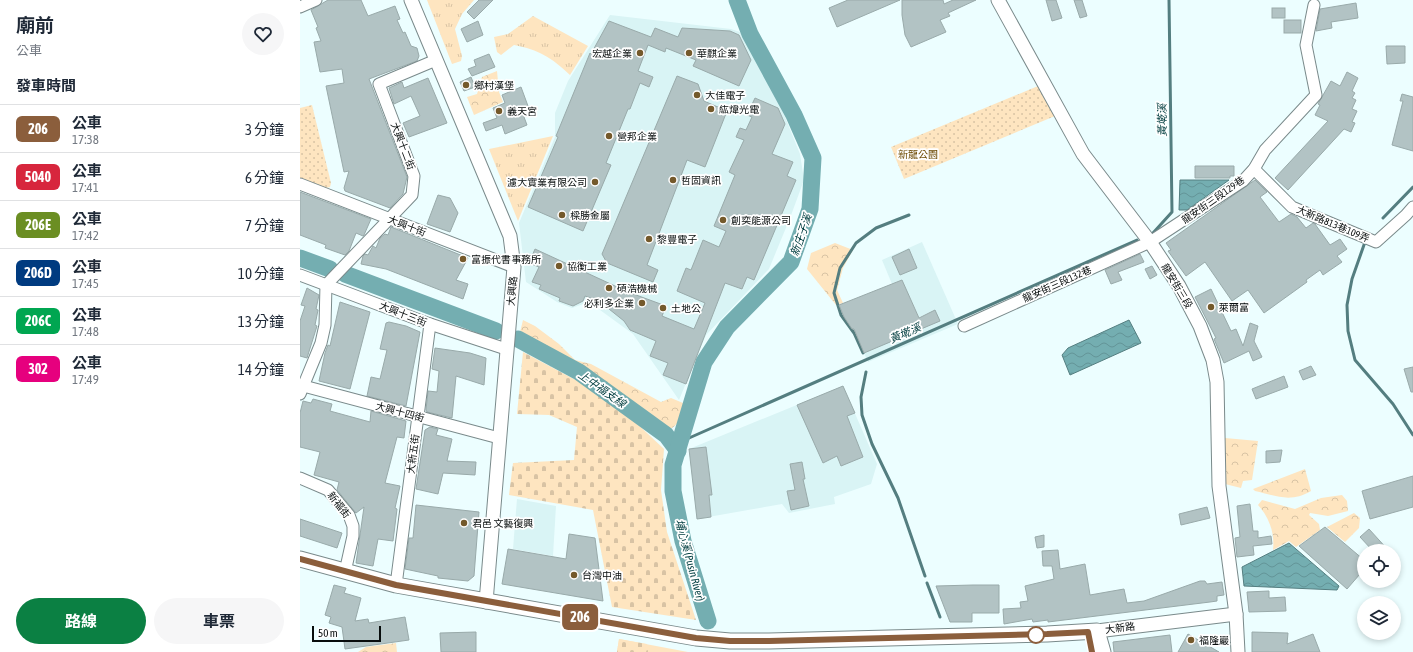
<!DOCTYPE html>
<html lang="zh-TW">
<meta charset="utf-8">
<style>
:root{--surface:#fff;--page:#f6f6f7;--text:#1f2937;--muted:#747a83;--line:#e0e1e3;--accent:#0b8043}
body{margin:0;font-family:"Asap Condensed","Noto Sans TC",sans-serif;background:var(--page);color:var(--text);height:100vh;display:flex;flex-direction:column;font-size:15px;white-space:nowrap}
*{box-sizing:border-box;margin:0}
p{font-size:13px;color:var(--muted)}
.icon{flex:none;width:22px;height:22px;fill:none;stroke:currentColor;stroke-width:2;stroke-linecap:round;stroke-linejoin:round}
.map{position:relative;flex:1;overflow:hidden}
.side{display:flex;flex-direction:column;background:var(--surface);width:300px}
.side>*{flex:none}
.badge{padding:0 8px;border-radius:6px;font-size:14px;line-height:26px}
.fabs{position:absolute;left:1057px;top:544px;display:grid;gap:8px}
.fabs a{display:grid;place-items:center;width:44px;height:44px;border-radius:50%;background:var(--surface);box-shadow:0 2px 6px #0003;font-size:20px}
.scale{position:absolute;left:12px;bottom:10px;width:69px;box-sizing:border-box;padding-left:4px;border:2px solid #080d0d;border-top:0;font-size:11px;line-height:14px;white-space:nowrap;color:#080d0d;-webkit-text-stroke:3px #fff;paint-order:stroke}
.map>.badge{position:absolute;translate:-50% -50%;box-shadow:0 0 0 2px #fff}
h2{padding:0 16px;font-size:15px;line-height:36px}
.round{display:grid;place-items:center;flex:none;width:42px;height:42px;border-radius:21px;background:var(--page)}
.overview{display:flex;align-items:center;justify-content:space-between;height:68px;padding:0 16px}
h1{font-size:19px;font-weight:700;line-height:30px}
.cta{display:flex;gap:8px;margin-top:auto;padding:8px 16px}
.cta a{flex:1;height:46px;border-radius:24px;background:var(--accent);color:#fff;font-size:16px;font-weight:700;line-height:46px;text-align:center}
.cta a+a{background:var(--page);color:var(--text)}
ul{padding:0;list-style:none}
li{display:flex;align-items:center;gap:12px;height:48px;padding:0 16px;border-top:1px solid var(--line)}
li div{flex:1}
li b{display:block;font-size:15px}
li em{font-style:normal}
li .badge{min-width:44px;font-weight:700;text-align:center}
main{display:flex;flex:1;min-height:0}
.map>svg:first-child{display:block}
</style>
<main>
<section class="side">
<div class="overview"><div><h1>廟前</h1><p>公車</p></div><a class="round"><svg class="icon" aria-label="heart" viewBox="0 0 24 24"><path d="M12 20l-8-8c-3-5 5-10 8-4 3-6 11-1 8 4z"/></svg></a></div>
<h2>發車時間</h2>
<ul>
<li><span class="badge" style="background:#8b5e3c;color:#fff">206</span><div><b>公車</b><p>17:38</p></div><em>3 分鐘</em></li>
<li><span class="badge" style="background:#d7263d;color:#fff">5040</span><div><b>公車</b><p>17:41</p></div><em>6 分鐘</em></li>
<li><span class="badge" style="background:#6b8e23;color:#fff">206E</span><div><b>公車</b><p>17:42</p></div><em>7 分鐘</em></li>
<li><span class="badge" style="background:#003b80;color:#fff">206D</span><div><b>公車</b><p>17:45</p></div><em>10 分鐘</em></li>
<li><span class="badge" style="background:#00a651;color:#fff">206C</span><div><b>公車</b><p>17:48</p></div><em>13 分鐘</em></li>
<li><span class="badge" style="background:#e6007e;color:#fff">302</span><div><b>公車</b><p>17:49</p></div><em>14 分鐘</em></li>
</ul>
<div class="cta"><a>路線</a><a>車票</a></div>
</section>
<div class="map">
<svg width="1113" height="652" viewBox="0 0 1113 652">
<defs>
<pattern id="grass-tufts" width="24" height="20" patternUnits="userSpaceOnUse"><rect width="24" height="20" fill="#fee5c0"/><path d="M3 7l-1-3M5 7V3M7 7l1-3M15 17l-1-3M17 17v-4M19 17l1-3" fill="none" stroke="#d8c3a4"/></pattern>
<pattern id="forest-crowns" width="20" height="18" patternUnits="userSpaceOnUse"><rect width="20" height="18" fill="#fee5c0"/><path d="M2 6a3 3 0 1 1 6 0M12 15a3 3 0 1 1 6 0" fill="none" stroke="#d8c3a4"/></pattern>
<pattern id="cemetery-stones" width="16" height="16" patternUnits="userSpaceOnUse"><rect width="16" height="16" fill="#fee5c0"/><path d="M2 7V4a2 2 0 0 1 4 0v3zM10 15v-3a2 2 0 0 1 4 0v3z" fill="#d8c3a4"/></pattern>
<pattern id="park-dots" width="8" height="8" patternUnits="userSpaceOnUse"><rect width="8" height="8" fill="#fee5c0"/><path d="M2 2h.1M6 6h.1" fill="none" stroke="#d8c3a4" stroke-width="1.8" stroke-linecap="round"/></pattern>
<pattern id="water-waves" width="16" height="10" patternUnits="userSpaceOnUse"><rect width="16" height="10" fill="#74aeb1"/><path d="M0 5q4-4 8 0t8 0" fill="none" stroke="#639497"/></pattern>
</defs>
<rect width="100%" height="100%" fill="#ecfeff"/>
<g fill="#d9f4f5">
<polygon points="310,15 431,29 440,32 479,102 500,154 504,180 490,218 469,269 406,335 379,400 333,334 289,302 272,308 257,302 226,282 219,223 255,137 255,113 268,81"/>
<polygon points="622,242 658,324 568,362 564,353 635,311 619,317 602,280 592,284 582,260"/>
<polygon points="543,386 577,464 571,484 534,497 535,504 489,513 482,504 397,519 389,449"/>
<polygon points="217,499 256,506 253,556 213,549"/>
</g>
<g fill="url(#grass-tufts)">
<polygon points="127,0 174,0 162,14 155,29 162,56 161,61 152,64"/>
<path d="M 233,16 L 288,46 L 270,75 C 251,57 239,50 214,45 L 201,55 L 197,52 L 194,37 L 208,34 Z"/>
<polygon points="253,136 218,221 189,149"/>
<polygon points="319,639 388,652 317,652"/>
</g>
<g fill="url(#forest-crowns)">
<polygon points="197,71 199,92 203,102 174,115 167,97 177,94 182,77"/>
<polygon points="535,243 553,250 543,268 537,290 543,303 536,305 507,269 511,253"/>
<path d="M 223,320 L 235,326 L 259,344 L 275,360 L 291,364 L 361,402 L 371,398 L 383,403 C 382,417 379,426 366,431 C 341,411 317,392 291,376 C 267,362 242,350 220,332 Z"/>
<polygon points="925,438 958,441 952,480 943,481 941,488 925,484"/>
<path d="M 1005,469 L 1011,491 C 991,503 976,496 955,491 L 953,489 Z"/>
<path d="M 1042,495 L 1047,501 L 1048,511 L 1028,516 L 1010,513 L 1009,515 L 1019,524 L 1020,530 L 996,547 L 989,541 L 973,550 C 975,533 969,517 958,505 L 962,500 L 995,509 L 1021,498 Z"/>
<polygon points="1054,513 1060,518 1059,528 1045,542 1027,527"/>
<polygon points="96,643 97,652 58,652 66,647"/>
</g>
<g fill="url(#cemetery-stones)">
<polygon points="223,352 285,385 330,417 364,449 361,490 367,532 396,620 312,607 293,510 209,495 213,463 274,460 277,427 249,415 217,414"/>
<polygon points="319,639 347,644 348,652 317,652"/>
</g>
<g fill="url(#park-dots)">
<polygon points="738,86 755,116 604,179 591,147"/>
<polygon points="12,105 31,183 30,187 26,188 0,178 0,108"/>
</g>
<g fill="url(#water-waves)" stroke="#547e80">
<polygon points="880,180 929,180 887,210 879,210"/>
<polygon points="829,320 841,343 770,375 762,355 768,348"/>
<polygon points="989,543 1039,586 1037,590 944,586 942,567"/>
</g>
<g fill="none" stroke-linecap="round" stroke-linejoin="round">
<g stroke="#547e80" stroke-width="3">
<polyline points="1083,218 1113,187"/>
<polyline points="853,233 872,212 869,0"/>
<polyline points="1065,242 1052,279 1047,305 1048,331 1055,360 1093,404 1113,435"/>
<polyline points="563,353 554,333 541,315 534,293 540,268 556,243 576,228 609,215"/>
<polyline points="566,372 561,397 562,415 572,444 598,498 625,576"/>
<polyline points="380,442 837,240"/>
<polyline points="627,583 640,617"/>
</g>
<g stroke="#74aeb1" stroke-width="17">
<polyline points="0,258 30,269"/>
<polyline points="45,274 196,331"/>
<polyline points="218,339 279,372 366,435 378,451"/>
<polyline points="408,621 383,541 373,491 373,465 404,362 427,327 491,262 510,209 513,158 494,115 450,34 437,0"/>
</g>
</g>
<g fill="#b2c3c4" stroke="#9aa">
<polygon points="28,0 61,0 68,16 95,6 100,19 97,20 103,33 105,32 111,46 117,48 119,56 117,61 69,79 107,177 103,194 90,208 45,191 44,188 49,171 44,172 26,86 44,83 42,69 20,72 14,42 21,41 16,28 18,27 11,10"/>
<polygon points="179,0 193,0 174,19 167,12"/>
<polygon points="548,0 600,0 537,27 529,8"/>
<polygon points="602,0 643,0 644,4 653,0 676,0 648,13 650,16 640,20 646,32 611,47 605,35 602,15"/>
<polygon points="746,0 756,0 762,18 752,21"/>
<polygon points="774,0 782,0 787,16 780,18"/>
<polygon points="1056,3 1058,18 1031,22 1032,28 1016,31 1020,9"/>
<rect x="972" y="8" width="13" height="10"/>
<rect x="984" y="20" width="17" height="13"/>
<polygon points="178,21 183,35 167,42 161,29"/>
<polygon points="309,21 351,37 355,28 378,37 382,28 430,31 439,35 451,60 439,86 393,66 396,60 366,48 365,52 348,45 338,71 353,77 349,87 340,83 330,109 328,109 306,163 311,165 283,231 228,207 258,137 256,136 290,53 291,54"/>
<polygon points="1086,46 1105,46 1105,63 1087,64"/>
<polygon points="189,54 195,67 172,76 168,69 176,66 174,60"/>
<polygon points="1047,72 1058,78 1052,91 1055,93 1052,98 1056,100 1052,109 1057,111 1052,122 1055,123 1051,132 1044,129 988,190 975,178 1028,121 1015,115 1020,105 1018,104 1031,81 1040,86"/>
<polygon points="377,76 398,84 404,101 427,111 405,167 387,160 347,265 358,270 353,282 307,263 302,254"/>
<polygon points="171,77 175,87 164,91 160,82"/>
<polygon points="128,78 147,123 109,137 103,123 120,116 111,96 94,104 89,88 102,82 104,88"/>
<polygon points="221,87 228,106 221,109 227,125 205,134 202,125 186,131 183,123 197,118 193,108 205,103 202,95"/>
<polygon points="1102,94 1113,97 1113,151 1092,145 1103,101 1100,101"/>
<polygon points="455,98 478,108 485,124 472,154 493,162 487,176 496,180 454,280 447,277 442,289 425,283 386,384 363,375 368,363 350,356 356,341 330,330 324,321 309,309 310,305 285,296 283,301 273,306 259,301 260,298 239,289 241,285 232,282 239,267 229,263 235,249 328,292 366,306 362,316 394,329 405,303 377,291 386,268 391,270 403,240 419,247 426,231 414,226 435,175 429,172 444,140 436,137 440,128 446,130 452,117 447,115"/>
<polygon points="895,166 934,166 934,176 930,176 930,178 895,178"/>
<polygon points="955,180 967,192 960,197 979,222 991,214 997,217 1006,228 1013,223 1015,224 1030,245 1040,239 1047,249 1037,256 1042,262 1023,275 1020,270 1006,280 1007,282 964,313 948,290 932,301 905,262 886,276 868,251 871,250 866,243"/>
<polygon points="0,192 71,219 64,235 63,236 56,233 49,251 45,255 25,248 26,245 0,235"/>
<polygon points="138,195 150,198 158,213 150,232 127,224"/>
<polygon points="91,227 168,258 156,280 168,284 163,299 86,269 61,264 63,256 65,254 68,255 73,246 76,248 80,238 85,234 88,235"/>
<polygon points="609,249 617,268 600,275 592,257"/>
<polygon points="840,254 844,262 818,272 822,280 811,284 805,270"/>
<polygon points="852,266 857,275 850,279 845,269"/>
<polygon points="602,280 619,318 635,310 640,321 564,353 554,329 552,329 544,317 539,305"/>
<polygon points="7,288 19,295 16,309 18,310 15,325 17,326 7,358 0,356 0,321 5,306 1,305"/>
<polygon points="911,289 931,331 936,329 943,346 950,323 958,326 954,341 962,357 953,361 949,351 924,363 914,339 916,338 895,297"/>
<polygon points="40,302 70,312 50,389 19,381 25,353 28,345 30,346"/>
<polygon points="89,322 106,326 120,332 106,406 67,396 71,377 80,379 87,350 80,349 86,323"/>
<polygon points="135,348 170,353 186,358 184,385 156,376 152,418 127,412 126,410 128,391 137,392 139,371 132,369"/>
<polygon points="1011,366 1016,375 1003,380 999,371"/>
<polygon points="1113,367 1113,392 1111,392 1104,369"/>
<polygon points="984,376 988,387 956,399 952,389"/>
<polygon points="543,386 555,413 547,416 563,457 541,466 537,456 523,463 497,405"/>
<polygon points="13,399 32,404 30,411 70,422 71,411 106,421 104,438 97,437 85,483 100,486 95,508 97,509 93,541 78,539 73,566 56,563 64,507 56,513 37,490 39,482 14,475 20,452 0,447 0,413 3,401 11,403"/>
<polygon points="130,427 138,429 136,435 152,439 147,461 176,462 175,475 143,473 138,494 116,489 125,430"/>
<polygon points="406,447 412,495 409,495 411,517 397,519 389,449"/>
<polygon points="982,450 980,462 966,463 966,451"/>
<polygon points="502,462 505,479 503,479 509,506 491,510 487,491 495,490 490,464"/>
<polygon points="1113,476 1113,507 1070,519 1062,491"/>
<polygon points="950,504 953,531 958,531 958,538 971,536 972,544 953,546 954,555 937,557 935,538 940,537 937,506"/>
<polygon points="116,505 179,512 174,576 168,581 138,578 138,576 105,569 109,538 113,538"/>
<polygon points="907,507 910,518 881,525 879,514"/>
<polygon points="0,519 42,533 37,548 0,536"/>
<polygon points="1025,527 1064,560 1064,577 1060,574 1047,589 999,546"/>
<polygon points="1069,529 1089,551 1073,551 1060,537"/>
<polygon points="269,534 295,538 303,601 202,584 208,549 266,559"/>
<polygon points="744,535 744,547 737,548 735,537"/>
<polygon points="758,550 760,569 785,564 790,595 824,589 827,603 844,601 900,581 905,581 907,584 922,582 924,595 917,596 917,601 910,602 748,622 748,620 733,622 732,619 704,624 703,609 721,608 720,602 728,601 725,586 754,579 752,566 743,566 742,551"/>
<polygon points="34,585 46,588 44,593 61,598 55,621 68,619 69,623 105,617 109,640 45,649 42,627 29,623 31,617 25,615"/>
<polygon points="673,585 699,585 699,613 672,613 672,622 650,622 636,586"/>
<polygon points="969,591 969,598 985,597 986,611 949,612 947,592"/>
<polygon points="176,632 176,652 141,652 140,633"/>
<polygon points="952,632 988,633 987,644 1013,634 1020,652 952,652"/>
<polygon points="888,634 919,652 878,652"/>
<polygon points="870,635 872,652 814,652 813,642"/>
</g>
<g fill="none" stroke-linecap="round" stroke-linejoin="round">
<g stroke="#7a8a8b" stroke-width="13">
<g id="minor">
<polyline points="0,7 16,0"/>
<polyline points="954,169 992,207 1076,242 1106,215 1113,207"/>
<polyline points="0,184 214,267"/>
<polyline points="0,275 130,324 206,349"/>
<polyline points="26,285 112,195 114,176 79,84 136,60"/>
<polyline points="664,326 850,242 943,181 954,169 965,150 1016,95 1006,45 1014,5"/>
<polyline points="0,385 199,438"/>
<polyline points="0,394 21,343 25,325 26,285"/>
<polyline points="0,478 28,490 49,515 53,526 53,536 45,572"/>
<polyline points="96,585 130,324"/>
</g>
</g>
<g stroke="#7a8a8b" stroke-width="15">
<g id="tertiary">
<polyline points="111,0 210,236 214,267 186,602"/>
<polyline points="698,0 783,154 850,242 879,286 900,326 913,360 917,382 919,486 936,614 938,652"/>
<polyline points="797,631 936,614"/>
</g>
</g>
<g stroke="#7a8a8b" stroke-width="17">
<polyline id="secondary" points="0,559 96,585 396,638 430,641 469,641 747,634 797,631 803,652"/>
</g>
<use href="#minor" stroke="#fff" stroke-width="11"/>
<use href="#tertiary" stroke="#fff" stroke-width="13"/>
<use href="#secondary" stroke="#fff" stroke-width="15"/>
</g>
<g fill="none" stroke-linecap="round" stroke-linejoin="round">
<g stroke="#fff" stroke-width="9">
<polyline id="line" points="0,559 96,585 396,638 430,641 469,641 747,634 788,632 792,652"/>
</g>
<use href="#line" stroke="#8b5e3c" stroke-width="6"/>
</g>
<g fill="#74592b" stroke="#fff" stroke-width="1.5">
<circle cx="340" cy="53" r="4"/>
<circle cx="389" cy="53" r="4"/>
<circle cx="166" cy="85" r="4"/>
<circle cx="397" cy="95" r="4"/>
<circle cx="411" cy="109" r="4"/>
<circle cx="199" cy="111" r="4"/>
<circle cx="309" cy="136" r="4"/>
<circle cx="373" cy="180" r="4"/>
<circle cx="295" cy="182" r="4"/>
<circle cx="262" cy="215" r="4"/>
<circle cx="423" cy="220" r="4"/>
<circle cx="349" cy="239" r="4"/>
<circle cx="163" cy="259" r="4"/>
<circle cx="259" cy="266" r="4"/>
<circle cx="309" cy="288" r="4"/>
<circle cx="342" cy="303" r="4"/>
<circle cx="911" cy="307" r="4"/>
<circle cx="363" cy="308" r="4"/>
<circle cx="164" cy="523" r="4"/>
<circle cx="274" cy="575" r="4"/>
<circle cx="891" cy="640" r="4"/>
</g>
<circle fill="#fff" stroke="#8b5e3c" stroke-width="2" cx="736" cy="635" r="8"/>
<g text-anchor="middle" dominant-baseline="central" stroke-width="3.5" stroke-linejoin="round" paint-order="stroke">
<g font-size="10" fill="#080d0d" stroke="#fff" text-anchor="start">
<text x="332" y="53" text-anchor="end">宏越企業</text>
<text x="397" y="53">華麒企業</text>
<text x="174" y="85">鄉村漢堡</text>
<text x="405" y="95">大佳電子</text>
<text x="419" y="109">紘煒光電</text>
<text x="207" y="111">義天宮</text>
<text x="317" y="136">營邦企業</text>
<text x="381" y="180">哲固資訊</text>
<text x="287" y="182" text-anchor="end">濾大實業有限公司</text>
<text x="270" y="215">樑勝金屬</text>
<text x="431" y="220">創奕能源公司</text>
<text x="357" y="239">黎豐電子</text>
<text x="171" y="259">富振代書事務所</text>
<text x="267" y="266">協衡工業</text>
<text x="317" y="288">碩浩機械</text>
<text x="334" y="303" text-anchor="end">必利多企業</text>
<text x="919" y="307">萊爾富</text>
<text x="371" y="308">土地公</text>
<text x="172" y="523">君邑 文藝復興</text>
<text x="282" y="575">台灣中油</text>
<text x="899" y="640">福隆巖</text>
</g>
<g font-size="10" fill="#080d0d" stroke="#fff">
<text transform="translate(103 146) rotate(69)">大興十二街</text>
<text transform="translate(913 200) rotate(-35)">龍安街三段129巷</text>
<text transform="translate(1033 224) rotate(23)">大新路813巷109弄</text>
<text transform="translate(107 226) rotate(21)">大興十街</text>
<text transform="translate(757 284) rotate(-24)">龍安街三段132巷</text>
<text transform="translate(877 286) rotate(59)">龍安街三段</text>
<text transform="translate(212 291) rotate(-84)">大興路</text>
<text transform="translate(103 314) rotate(21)">大興十三街</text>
<text transform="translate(100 412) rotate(15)">大興十四街</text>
<text transform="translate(113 454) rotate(-83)">大新五街</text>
<text transform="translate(39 505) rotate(52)">新福街</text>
<text transform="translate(820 628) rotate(-7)">大新路</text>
</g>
<g font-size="10" fill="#6b4800" stroke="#fff">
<text x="618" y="154">新龍公園</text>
</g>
<g font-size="11" font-style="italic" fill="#013d3f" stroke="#fff">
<text transform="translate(862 120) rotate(-91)">黃墘溪</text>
<text transform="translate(501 235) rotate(-71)">新庄子溪</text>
<text transform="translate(605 333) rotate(-24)">黃墘溪</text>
<text transform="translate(302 389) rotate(35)">上中福支線</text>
<text transform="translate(390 560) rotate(75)">埔心溪 (Pusin River)</text>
</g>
</g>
</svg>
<div class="fabs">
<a><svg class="icon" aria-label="locate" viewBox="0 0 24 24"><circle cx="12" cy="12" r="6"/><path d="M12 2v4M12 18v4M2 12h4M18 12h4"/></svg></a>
<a><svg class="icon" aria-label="layers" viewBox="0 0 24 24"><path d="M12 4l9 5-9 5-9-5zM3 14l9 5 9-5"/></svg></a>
</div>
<div class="scale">50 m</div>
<b class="badge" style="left:280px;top:617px;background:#8b5e3c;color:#fff">206</b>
</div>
</main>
